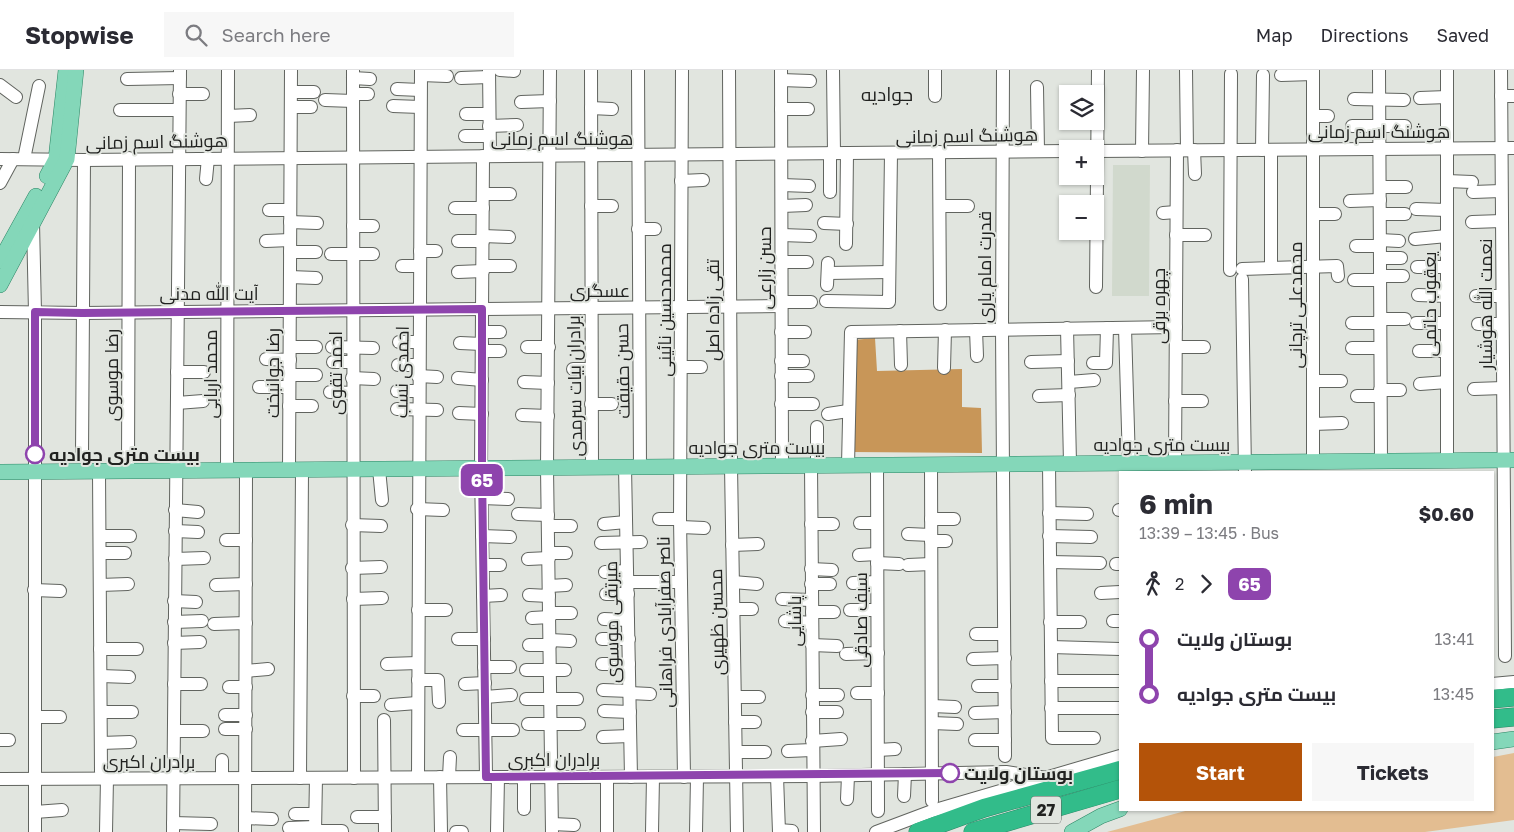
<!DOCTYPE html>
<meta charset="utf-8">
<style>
:root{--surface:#fff;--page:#f7f7f7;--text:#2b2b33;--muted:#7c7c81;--line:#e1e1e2;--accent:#b45309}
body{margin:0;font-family:"Golos Text",Cairo,sans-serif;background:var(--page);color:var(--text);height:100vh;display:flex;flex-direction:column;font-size:19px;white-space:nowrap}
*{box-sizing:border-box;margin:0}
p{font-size:16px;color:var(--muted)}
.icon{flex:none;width:28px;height:28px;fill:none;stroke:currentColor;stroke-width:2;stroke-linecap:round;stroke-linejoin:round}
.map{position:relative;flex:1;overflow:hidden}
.drawer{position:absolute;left:1119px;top:401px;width:375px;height:340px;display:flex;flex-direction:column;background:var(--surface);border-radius:0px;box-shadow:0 1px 4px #0004}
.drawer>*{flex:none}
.badge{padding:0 10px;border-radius:8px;font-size:18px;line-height:32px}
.tools{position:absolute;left:1059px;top:15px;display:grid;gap:10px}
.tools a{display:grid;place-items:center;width:45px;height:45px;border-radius:0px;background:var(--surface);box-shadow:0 1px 4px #0004;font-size:25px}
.map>.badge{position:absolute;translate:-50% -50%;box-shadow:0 0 0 2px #fff}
.legs{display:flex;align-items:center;gap:8px;height:55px;padding:0 20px;font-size:16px}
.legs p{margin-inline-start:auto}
.head{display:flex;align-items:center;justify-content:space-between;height:85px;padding:0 20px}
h1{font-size:28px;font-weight:700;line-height:38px}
.button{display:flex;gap:10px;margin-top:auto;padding:10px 20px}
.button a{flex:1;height:58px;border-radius:0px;background:var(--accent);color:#fff;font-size:20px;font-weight:700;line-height:58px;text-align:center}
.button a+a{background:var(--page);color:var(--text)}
ul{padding:0 20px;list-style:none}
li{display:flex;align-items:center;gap:18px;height:55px;font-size:19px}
li i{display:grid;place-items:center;width:8px;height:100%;margin:0 6px;background:currentColor}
li i::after{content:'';width:12px;height:12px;margin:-6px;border:4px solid;border-radius:50%;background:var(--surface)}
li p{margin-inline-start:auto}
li:first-child i{background:linear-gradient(#0000 50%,currentColor 0)}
li:last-child i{background:linear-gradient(currentColor 50%,#0000 0)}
header{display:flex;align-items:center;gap:30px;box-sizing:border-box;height:70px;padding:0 25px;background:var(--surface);border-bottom:1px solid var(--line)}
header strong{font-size:24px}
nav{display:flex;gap:28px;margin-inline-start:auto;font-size:18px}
.search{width:350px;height:45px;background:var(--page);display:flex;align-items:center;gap:12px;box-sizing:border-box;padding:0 18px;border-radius:0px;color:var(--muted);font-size:19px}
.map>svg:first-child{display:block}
</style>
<header>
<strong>Stopwise</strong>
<div class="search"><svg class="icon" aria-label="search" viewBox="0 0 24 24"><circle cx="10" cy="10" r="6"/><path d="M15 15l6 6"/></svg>Search here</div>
<nav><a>Map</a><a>Directions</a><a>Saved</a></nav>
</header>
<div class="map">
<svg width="1514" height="762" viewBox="0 0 1514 762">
<rect width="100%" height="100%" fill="#e1e5df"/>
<polygon fill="#d1d9cd" points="1113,95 1150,95 1149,226 1112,226"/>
<polygon fill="#e3bd91" points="1514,683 1514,750 1425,762 1107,762 1189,740 1492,740 1493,687"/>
<polygon fill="#c89658" points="875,268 877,301 962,299 962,337 981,338 982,383 852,382 853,270"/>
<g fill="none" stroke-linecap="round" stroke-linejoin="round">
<g stroke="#61645f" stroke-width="14">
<g id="minor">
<polyline points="353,0 354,708"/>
<polyline points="489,0 490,86"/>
<polyline points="500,0 514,1"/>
<polyline points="550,0 547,398 552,762"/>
<polyline points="591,0 592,397"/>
<polyline points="638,0 640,397"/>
<polyline points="682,0 680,449 684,707"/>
<polyline points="729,0 731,396 737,762"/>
<polyline points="781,0 782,396"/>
<polyline points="833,0 834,83"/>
<polyline points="935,0 935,26"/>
<polyline points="1003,0 1002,259 1005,686"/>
<polyline points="1186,0 1187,80"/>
<polyline points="1313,0 1313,391"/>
<polyline points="1379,0 1381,391"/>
<polyline points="1447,0 1447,390"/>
<polyline points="1501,0 1505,586"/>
<polyline points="421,5 447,6"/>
<polyline points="1281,5 1313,4"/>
<polyline points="353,8 370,9"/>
<polyline points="461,8 489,7"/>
<polyline points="127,9 180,8"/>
<polyline points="781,10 810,11"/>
<polyline points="0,15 16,27"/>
<polyline points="1037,17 1038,81"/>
<polyline points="397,19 420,20"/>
<polyline points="291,22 314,22"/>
<polyline points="179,24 203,24"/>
<polyline points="353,24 368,24"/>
<polyline points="1501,26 1514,26"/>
<polyline points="1420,28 1447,27"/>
<polyline points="1354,29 1404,30"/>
<polyline points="325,30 353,31"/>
<polyline points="521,32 550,31"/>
<polyline points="393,36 420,37"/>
<polyline points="291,37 311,37"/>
<polyline points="591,38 612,39"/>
<polyline points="781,39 808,39"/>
<polyline points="120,40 179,40"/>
<polyline points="466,44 489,44"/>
<polyline points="228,46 250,45"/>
<polyline points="1313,46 1328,46"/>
<polyline points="489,56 517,55"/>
<polyline points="1352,56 1405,56"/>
<polyline points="465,66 489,66"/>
<polyline points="1194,80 1195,104"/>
<polyline points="1262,80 1263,5"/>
<polyline points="1271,80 1271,198"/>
<polyline points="1095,81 1514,78"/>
<polyline points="1142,81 1143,0"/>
<polyline points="939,82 940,234"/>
<polyline points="483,86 481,399 486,707"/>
<polyline points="0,89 84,90 1068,81"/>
<polyline points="24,89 39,16"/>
<polyline points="206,109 208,88"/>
<polyline points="681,111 703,110"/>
<polyline points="1447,111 1472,112"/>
<polyline points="0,113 13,89"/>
<polyline points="782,115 809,116"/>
<polyline points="1380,117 1406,117"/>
<polyline points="830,122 830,83"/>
<polyline points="1473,122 1501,121"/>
<polyline points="483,124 510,124"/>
<polyline points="1350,131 1380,130"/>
<polyline points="591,136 612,136"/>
<polyline points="782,136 806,135"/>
<polyline points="940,136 968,136"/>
<polyline points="455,138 483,138"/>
<polyline points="1416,139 1447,140"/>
<polyline points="269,140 290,140"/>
<polyline points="1163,143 1176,142"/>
<polyline points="1313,144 1335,144"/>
<polyline points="1380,144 1405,144"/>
<polyline points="290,152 317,153"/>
<polyline points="1472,152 1502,151"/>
<polyline points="33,153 35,242 35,762"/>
<polyline points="824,153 847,154"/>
<polyline points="353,156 373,156"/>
<polyline points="638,159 655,159"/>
<polyline points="782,165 810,166"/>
<polyline points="1176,165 1205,165"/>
<polyline points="483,166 509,167"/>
<polyline points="1415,169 1447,166"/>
<polyline points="1380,170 1399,171"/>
<polyline points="266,171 290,170"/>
<polyline points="458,171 483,171"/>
<polyline points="846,174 847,83"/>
<polyline points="1356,176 1380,176"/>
<polyline points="420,181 436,181"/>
<polyline points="290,182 316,182"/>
<polyline points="331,184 373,184"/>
<polyline points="1380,188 1401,188"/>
<polyline points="781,192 807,192"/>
<polyline points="402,196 419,196"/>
<polyline points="483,196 510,196"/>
<polyline points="1417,197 1447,197"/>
<polyline points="1242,199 1337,196 1338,206"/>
<polyline points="1230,200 1231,4"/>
<polyline points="458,202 483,201"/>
<polyline points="828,203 889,202"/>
<polyline points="1380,206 1403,206"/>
<polyline points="290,207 316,208"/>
<polyline points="1242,209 1245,402"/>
<polyline points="1354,210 1380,210"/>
<polyline points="827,215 828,193"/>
<polyline points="1096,217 1098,0"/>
<polyline points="1418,225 1447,226"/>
<polyline points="1476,226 1502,226"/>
<polyline points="826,231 889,232 891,83"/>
<polyline points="781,232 811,232"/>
<polyline points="0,242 83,243 781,236"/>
<polyline points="1380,249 1405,249"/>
<polyline points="1352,253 1380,253"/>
<polyline points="1416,253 1447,253"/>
<polyline points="1478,254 1502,254"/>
<polyline points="1067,258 1070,393"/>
<polyline points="1125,258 1129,393"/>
<polyline points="976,260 977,286"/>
<polyline points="900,261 901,295"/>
<polyline points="482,262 500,262"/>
<polyline points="781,262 805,262"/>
<polyline points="399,272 419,272"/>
<polyline points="460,273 482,274"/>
<polyline points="290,277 316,277"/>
<polyline points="332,277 373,278"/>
<polyline points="527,277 549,277"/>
<polyline points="1176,277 1204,277"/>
<polyline points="1352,278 1380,278"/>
<polyline points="482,281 500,281"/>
<polyline points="1419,281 1447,281"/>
<polyline points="266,289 290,290"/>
<polyline points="781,291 803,291"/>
<polyline points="333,292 352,292"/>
<polyline points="1031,292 1068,291"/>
<polyline points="1093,293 1106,293 1107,258"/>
<polyline points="398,295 419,295"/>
<polyline points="682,297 701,297"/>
<polyline points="944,298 945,260"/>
<polyline points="573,299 591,299"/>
<polyline points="177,302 204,302"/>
<polyline points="290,305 316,305"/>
<polyline points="418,306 437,307"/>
<polyline points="781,306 808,306"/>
<polyline points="352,308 374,309"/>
<polyline points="458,308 482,310"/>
<polyline points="1313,311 1341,311"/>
<polyline points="524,312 548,313"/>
<polyline points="1069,312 1094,310"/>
<polyline points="1420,314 1447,312"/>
<polyline points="259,317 289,317"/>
<polyline points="1474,319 1503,318"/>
<polyline points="1380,320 1400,320"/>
<polyline points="397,321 418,321"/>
<polyline points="330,322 352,323"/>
<polyline points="1039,326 1069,325"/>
<polyline points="1357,326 1380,326"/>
<polyline points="1175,331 1202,331"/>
<polyline points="177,333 203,331"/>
<polyline points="591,334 612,334"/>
<polyline points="781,334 813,334"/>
<polyline points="289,336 312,336"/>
<polyline points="397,339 437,340"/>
<polyline points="459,343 482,344"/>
<polyline points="828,344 848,341"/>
<polyline points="522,345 548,346"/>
<polyline points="1313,354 1342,353"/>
<polyline points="817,357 817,396"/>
<polyline points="82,384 84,90"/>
<polyline points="1175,392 1177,80"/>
<polyline points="931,394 932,731"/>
<polyline points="1049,394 1052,668 1094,668"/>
<polyline points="811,395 814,761"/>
<polyline points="848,395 851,262 1176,257"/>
<polyline points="877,395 878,741"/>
<polyline points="625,397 631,707"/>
<polyline points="379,399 382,430"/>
<polyline points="227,400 228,0"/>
<polyline points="289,400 291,0"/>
<polyline points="99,401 101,702 107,708 106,762"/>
<polyline points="128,401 129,88"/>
<polyline points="482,428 508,429"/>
<polyline points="417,439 443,440"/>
<polyline points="175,440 198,442"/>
<polyline points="1119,440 1120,440"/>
<polyline points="1049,443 1087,444"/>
<polyline points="518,444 548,445"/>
<polyline points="659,449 680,449"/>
<polyline points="931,449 954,449"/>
<polyline points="860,453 877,453"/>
<polyline points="604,454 626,452"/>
<polyline points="811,454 833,454"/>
<polyline points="352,455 381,456"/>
<polyline points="548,456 571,456"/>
<polyline points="681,457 704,458"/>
<polyline points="175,461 198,462"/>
<polyline points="908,464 931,465"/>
<polyline points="100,466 130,466"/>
<polyline points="482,466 510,467"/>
<polyline points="1049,466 1091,467"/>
<polyline points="226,470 246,470"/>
<polyline points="931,471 946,471"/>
<polyline points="601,473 641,472"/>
<polyline points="732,475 758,474"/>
<polyline points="100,483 125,483"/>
<polyline points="549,483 566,483"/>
<polyline points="859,485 877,484"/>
<polyline points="175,489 204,488"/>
<polyline points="528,489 549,488"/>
<polyline points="1050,492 1100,493"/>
<polyline points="877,493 899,494"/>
<polyline points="1116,494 1120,494"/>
<polyline points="483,495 500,495"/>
<polyline points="908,495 931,494"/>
<polyline points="352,498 381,497"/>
<polyline points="811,499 832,500"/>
<polyline points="605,502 627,501"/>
<polyline points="628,512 681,512"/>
<polyline points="733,512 757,514"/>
<polyline points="853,513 877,512"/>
<polyline points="811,514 830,514"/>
<polyline points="100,515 128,514"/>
<polyline points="216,515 246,514"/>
<polyline points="549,516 566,515"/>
<polyline points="34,520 60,521"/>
<polyline points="1101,523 1120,522"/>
<polyline points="606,524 628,524"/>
<polyline points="529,525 549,526"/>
<polyline points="483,526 501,525"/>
<polyline points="353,529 382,528"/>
<polyline points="782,529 811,530"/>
<polyline points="174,531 196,532"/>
<polyline points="733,539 752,539"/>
<polyline points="418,540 446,540"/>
<polyline points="850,540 877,540"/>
<polyline points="812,542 834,542"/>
<polyline points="549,543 571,543"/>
<polyline points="532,548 550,547"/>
<polyline points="604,549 628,550"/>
<polyline points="785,551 812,553"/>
<polyline points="1113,551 1120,551"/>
<polyline points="174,552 202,551"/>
<polyline points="1050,552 1080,552"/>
<polyline points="214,554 246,553"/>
<polyline points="976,564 1004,564"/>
<polyline points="458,569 484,569"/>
<polyline points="602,569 629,569"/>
<polyline points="550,570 570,571"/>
<polyline points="174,573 200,572"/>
<polyline points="529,575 550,575"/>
<polyline points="812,575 837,576"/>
<polyline points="1051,577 1120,579"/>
<polyline points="100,579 137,579"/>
<polyline points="846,584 878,583"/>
<polyline points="973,589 1005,588"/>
<polyline points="387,594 418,593"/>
<polyline points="602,594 629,594"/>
<polyline points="484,597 510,597"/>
<polyline points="526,600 565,600"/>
<polyline points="246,601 268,599"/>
<polyline points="101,606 129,607"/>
<polyline points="418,610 438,610 439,632"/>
<polyline points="1051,611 1120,611"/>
<polyline points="174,614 201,614"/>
<polyline points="465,614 485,613"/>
<polyline points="1492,614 1514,612"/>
<polyline points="978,616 1005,616"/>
<polyline points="229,617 246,617"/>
<polyline points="603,620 630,621"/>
<polyline points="630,623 650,624"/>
<polyline points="857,623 878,623"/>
<polyline points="812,625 838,625"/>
<polyline points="353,626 374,626"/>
<polyline points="485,627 511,625"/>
<polyline points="735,627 759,627"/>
<polyline points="526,629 577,629"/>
<polyline points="391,635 417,633"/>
<polyline points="932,636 955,637"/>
<polyline points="1051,638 1120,638"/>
<polyline points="604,641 630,642"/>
<polyline points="101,642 132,642"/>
<polyline points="812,642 837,642"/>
<polyline points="975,643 1005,642"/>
<polyline points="225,645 246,645"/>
<polyline points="35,647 60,647"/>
<polyline points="384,650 385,762"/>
<polyline points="735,652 755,652"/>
<polyline points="932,653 957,654"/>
<polyline points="528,654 579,654"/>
<polyline points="225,659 246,659"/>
<polyline points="463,660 513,660"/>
<polyline points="174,661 203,661"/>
<polyline points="603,667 630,666"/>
<polyline points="0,670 9,670"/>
<polyline points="975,670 1005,670"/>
<polyline points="812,671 841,669"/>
<polyline points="101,673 130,672"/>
<polyline points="878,680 895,679"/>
<polyline points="788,681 812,680"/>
<polyline points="736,682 765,682"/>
<polyline points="777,706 779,762"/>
<polyline points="418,707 421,0"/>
<polyline points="440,707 441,762"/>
<polyline points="449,707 450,687"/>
<polyline points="524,707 524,739"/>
<polyline points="607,707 607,762"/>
<polyline points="222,708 222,690"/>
<polyline points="300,708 302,400"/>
<polyline points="0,709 813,706 1006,702 1047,708"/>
<polyline points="904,726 905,704"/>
<polyline points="847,729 848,706"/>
<polyline points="35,742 62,740"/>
<polyline points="295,744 315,744"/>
<polyline points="357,747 385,747"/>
<polyline points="245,748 272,749"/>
<polyline points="173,753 211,754"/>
<polyline points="552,754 574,755"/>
<polyline points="289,758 315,757"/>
<polyline points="779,760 792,761"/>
<polyline points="315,761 342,761"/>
<polyline points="173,762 180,0"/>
<polyline points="245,762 246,400"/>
<polyline points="315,762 316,708"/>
<polyline points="456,762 462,762"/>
<polyline points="497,762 498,707"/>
<polyline points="652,762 653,707"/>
<polyline points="696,762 697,707"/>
<polyline points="876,762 932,741 1120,686"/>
</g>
</g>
<g stroke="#2c8665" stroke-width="16">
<g id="major">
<polyline points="47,106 56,89 66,0"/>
<polyline points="0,191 36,126"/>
<polyline points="0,215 67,89 76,0"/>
<polyline points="0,402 1514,390"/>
<polyline points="1492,672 1514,669"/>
<polyline points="1072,762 1101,746 1120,739"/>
</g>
</g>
<g stroke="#2c8665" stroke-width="19">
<g id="highway">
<polyline points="1492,629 1514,627"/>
<polyline points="1492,649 1514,647"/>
<polyline points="918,762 984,738 1120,700"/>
<polyline points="973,762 1120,719"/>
</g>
</g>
<use href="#minor" stroke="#fff" stroke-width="12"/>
<use href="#major" stroke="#84d7b9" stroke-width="15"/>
<use href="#highway" stroke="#32bc8a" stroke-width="18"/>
</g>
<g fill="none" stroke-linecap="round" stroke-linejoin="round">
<g stroke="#fff" stroke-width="11">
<polyline id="line-1" points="35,384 35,242 82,243 482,239 482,399 486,707 950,703"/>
</g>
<use href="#line-1" stroke="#8e44ad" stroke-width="8"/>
</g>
<g fill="#fff" stroke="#8e44ad" stroke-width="2.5">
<circle cx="35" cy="384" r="9"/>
<circle cx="950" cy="703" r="9"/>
</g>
<g text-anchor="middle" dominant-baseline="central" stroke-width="4" stroke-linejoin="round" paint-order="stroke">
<rect fill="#e1e5df" stroke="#5b5c59" stroke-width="1" x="1031" y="726.5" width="30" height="27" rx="4"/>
<g font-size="16" font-weight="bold" fill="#212220">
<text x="1046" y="740">27</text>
</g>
<g font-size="18" fill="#212220" stroke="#e1e5df">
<text x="1379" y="61">هوشنگ اسم زمانی</text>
<text transform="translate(967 65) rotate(-1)">هوشنگ اسم زمانی</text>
<text x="562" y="68">هوشنگ اسم زمانی</text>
<text transform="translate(157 71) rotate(-1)">هوشنگ اسم زمانی</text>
<text transform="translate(984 197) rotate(-90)">قدرت امام یاری</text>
<text transform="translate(764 198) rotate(-90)">حسن زارعی</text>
<text x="600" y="220">عسگری</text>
<text x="209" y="223">آیت‌ الله مدنی</text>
<text transform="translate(1429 234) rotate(-90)">یعقوب حاتمی</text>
<text transform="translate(1485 234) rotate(-90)">نعمت الله هوشیار</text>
<text transform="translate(1295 235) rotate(-90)">محمدعلی ترچانی</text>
<text transform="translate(1158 236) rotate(-90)">چهره برقی</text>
<text transform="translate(664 240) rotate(-90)">محمدحسین نائینی</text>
<text transform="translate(712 240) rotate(-90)">تقی زاده اصل</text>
<text transform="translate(622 301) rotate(-91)">حسن حقیقت</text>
<text transform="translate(401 302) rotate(-89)">احمدی نسب</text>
<text transform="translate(272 303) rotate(-90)">رضا جوانبخت</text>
<text transform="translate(335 303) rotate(-90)">احمد تقوی</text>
<text transform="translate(210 304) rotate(-90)">محمد اربابی</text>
<text transform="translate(111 305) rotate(-90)">رضا موسوی</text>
<text transform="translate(574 316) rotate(-91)">برادران بیات سرمدی</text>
<text x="1162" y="374">بیست متری جوادیه</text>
<text x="757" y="377">بیست متری جوادیه</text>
<text transform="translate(860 550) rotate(-90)">سیف صادقی</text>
<text transform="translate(794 551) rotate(-90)">پاشایی</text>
<text transform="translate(611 552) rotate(-91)">میرتقی موسوی</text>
<text transform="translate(664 552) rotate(-91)">ناصر صفرآبادی فراهانی</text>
<text transform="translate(716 552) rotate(-91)">محسن ظهیری</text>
<text x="554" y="689">برادران اکبری</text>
<text x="149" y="691">برادران اکبری</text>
</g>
<g font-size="18" font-weight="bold" fill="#212220" stroke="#e1e5df" text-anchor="start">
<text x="49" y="384">بیست متری جوادیه</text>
<text x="964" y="703">بوستان ولایت</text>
</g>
<g font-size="19" fill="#212220" stroke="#e1e5df">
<text x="887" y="23">جوادیه</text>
</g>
</g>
</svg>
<div class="tools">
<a><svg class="icon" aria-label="layers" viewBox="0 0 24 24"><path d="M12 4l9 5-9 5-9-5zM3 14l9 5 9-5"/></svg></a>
<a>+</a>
<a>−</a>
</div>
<b class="badge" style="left:482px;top:410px;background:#8e44ad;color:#fff">65</b>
<section class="drawer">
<div class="head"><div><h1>6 min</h1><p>13:39 – 13:45 · Bus</p></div><b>$0.60</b></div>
<div class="legs"><svg class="icon" aria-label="walk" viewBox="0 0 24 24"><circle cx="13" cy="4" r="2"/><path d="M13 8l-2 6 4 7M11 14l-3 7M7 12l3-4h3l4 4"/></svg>2<svg class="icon" aria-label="forward" viewBox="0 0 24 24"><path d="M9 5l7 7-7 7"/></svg><b class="badge" style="background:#8e44ad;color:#fff">65</b></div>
<ul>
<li><i style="color:#8e44ad"></i><b>بوستان ولایت</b><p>13:41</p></li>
<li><i style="color:#8e44ad"></i><b>بیست متری جوادیه</b><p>13:45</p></li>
</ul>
<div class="button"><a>Start</a><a>Tickets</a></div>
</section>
</div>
